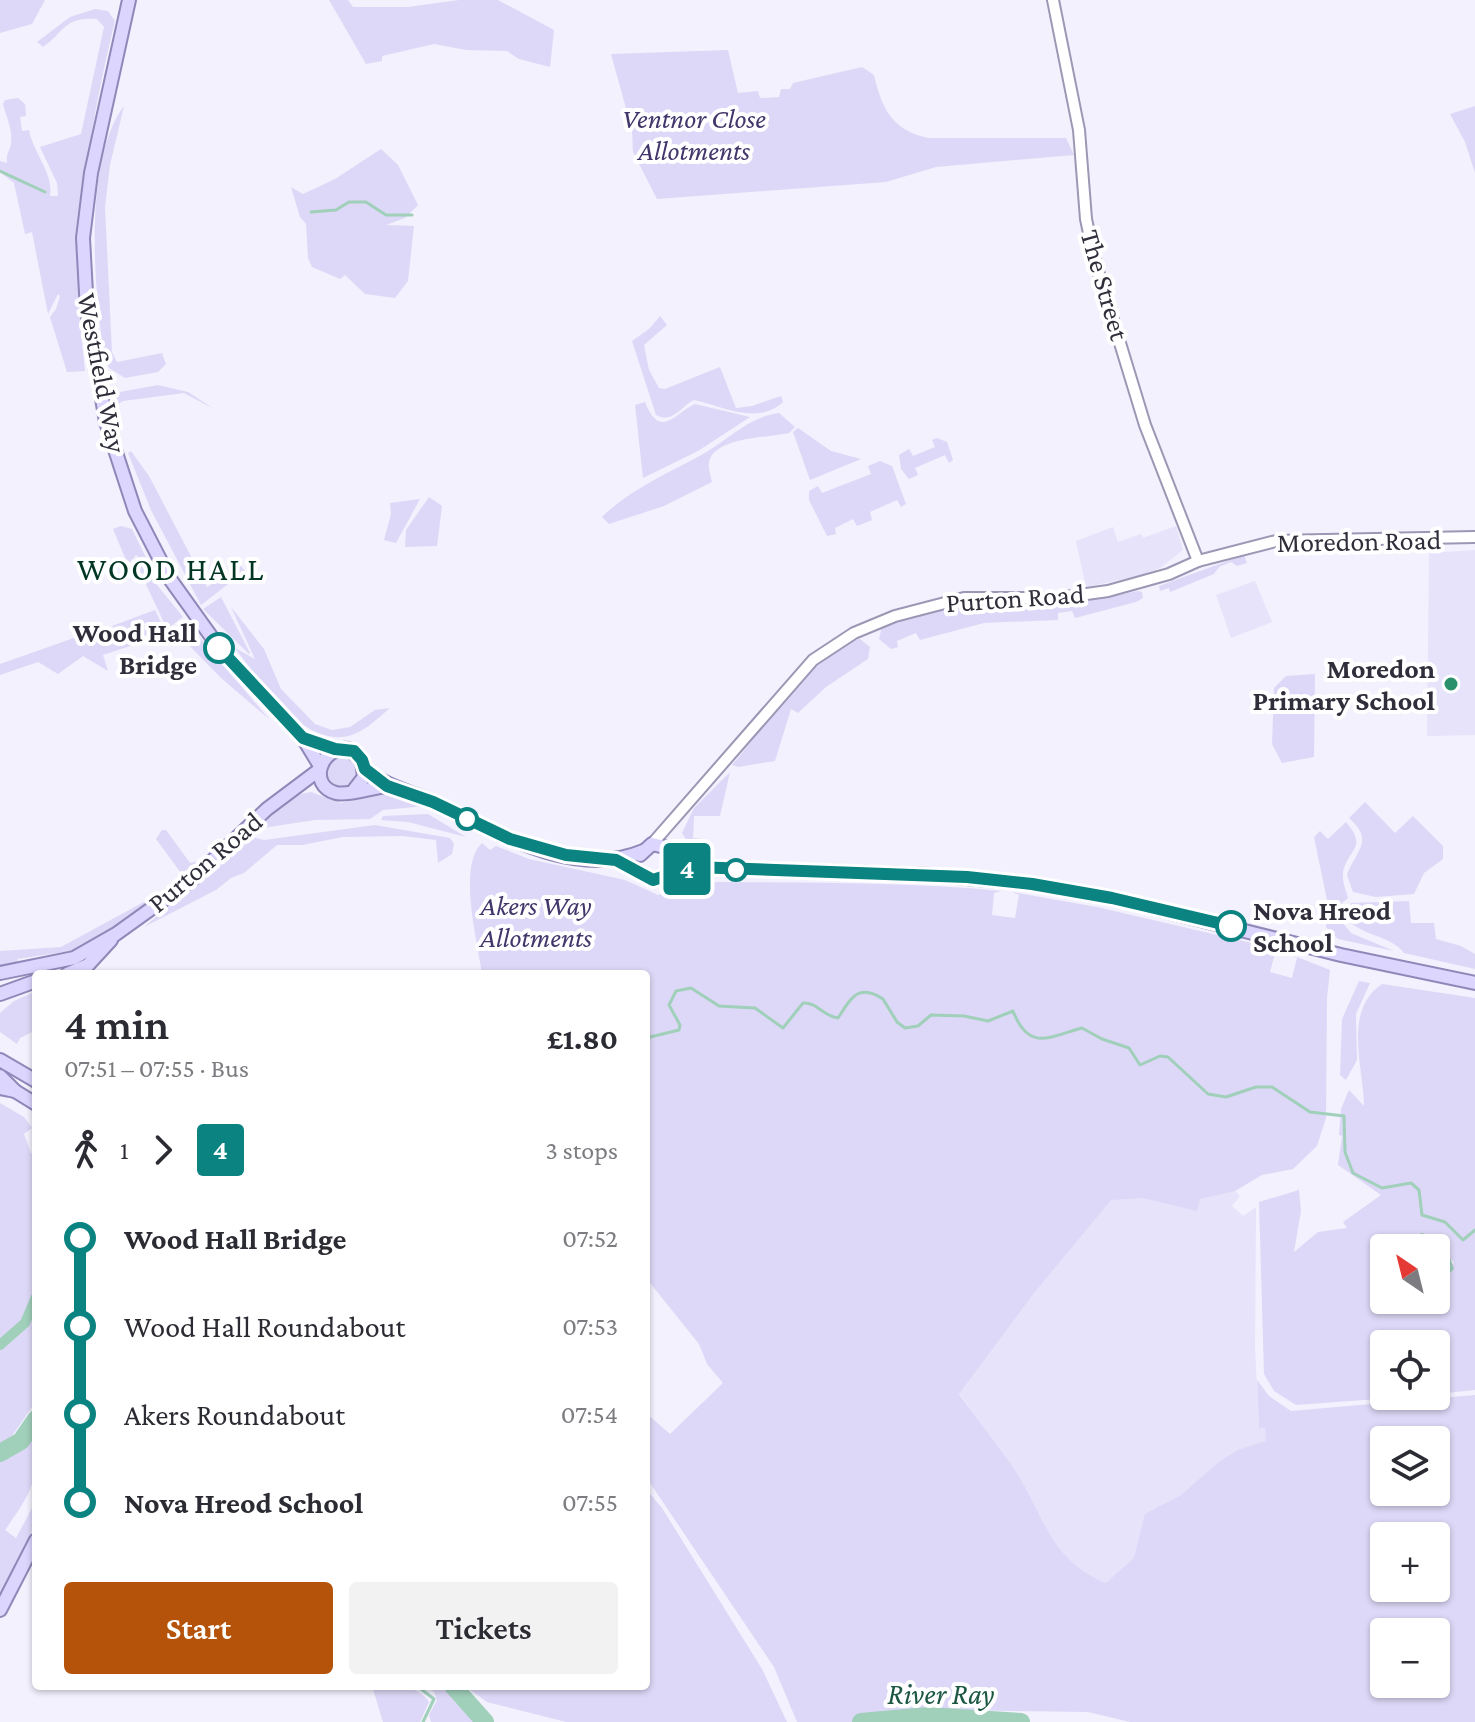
<!DOCTYPE html>
<meta charset="utf-8">
<style>
:root{--surface:#fff;--page:#f2f2f3;--text:#2b2b33;--muted:#7c7c81;--accent:#b45309}
body{margin:0;font-family:"Crimson Pro",serif;background:var(--page);color:var(--text);height:100vh;display:flex;flex-direction:column;font-size:30px;white-space:nowrap}
*{box-sizing:border-box;margin:0}
p{font-size:26px;color:var(--muted)}
.icon{flex:none;width:44px;height:44px;fill:none;stroke:currentColor;stroke-width:2;stroke-linecap:round;stroke-linejoin:round}
.map{position:relative;flex:1;overflow:hidden}
.side{position:absolute;left:32px;top:970px;width:618px;height:720px;display:flex;flex-direction:column;background:var(--surface);border-radius:8px;box-shadow:0 2px 6px #0004}
.side>*{flex:none}
.badge{padding:0 16px;border-radius:6px;font-size:28px;line-height:52px}
.needle{width:52px;rotate:325deg}
.buttons{position:absolute;left:1370px;top:1234px;display:grid;gap:16px}
.buttons a{display:grid;place-items:center;width:80px;height:80px;border-radius:8px;background:var(--surface);box-shadow:0 2px 6px #0004;font-size:40px}
.map>.badge{position:absolute;translate:-50% -50%;box-shadow:0 0 0 4px #fff}
.legs{display:flex;align-items:center;gap:12px;height:88px;padding:0 32px;font-size:26px}
.legs p{margin-inline-start:auto}
.headline{display:flex;align-items:center;justify-content:space-between;height:136px;padding:0 32px}
h1{font-size:44px;font-weight:600;line-height:60px}
.cta{display:flex;gap:16px;margin-top:auto;padding:16px 32px}
.cta a{flex:1;height:92px;border-radius:8px;background:var(--accent);color:#fff;font-size:32px;font-weight:600;line-height:92px;text-align:center}
.cta a+a{background:var(--page);color:var(--text)}
ul{padding:0 32px;list-style:none}
li{display:flex;align-items:center;gap:28px;height:88px;font-size:30px}
li i{display:grid;place-items:center;width:12px;height:100%;margin:0 10px;background:currentColor}
li i::after{content:'';width:20px;height:20px;margin:-10px;border:6px solid;border-radius:50%;background:var(--surface)}
li p{margin-inline-start:auto}
li:first-child i{background:linear-gradient(#0000 50%,currentColor 0)}
li:last-child i{background:linear-gradient(currentColor 50%,#0000 0)}
.map>svg:first-child{display:block}
</style>
<div class="map">
<svg width="1475" height="1722" viewBox="0 0 1475 1722">
<rect width="100%" height="100%" fill="#f2f1fd"/>
<g fill="#e6e3fa" fill-rule="evenodd">
<polygon points="1176,526 1183,550 1160,568 1140,576 1086,587 1076,541 1113,527 1118,542 1141,534 1143,538"/>
<polygon points="1475,550 1475,735 1427,736 1429,553"/>
<polygon points="1255,581 1272,622 1231,638 1216,595"/>
<path d="M 1140,1157 L 1235,1191 L 1240,1196 L 1232,1206 L 1243,1216 L 1256,1207 L 1255,1347 L 1259,1429 L 1367,1417 L 1475,1399 L 1475,1722 L 1119,1573 L 1106,1583 L 1086,1575 L 1070,1563 L 1038,1518 L 1019,1477 L 959,1393 L 955,1383 ZM 1384,1440 L 1436,1440 L 1436,1492 L 1384,1492 ZM 1384,1536 L 1436,1536 L 1436,1588 L 1384,1588 ZM 1384,1632 L 1436,1632 L 1436,1684 L 1384,1684 Z"/>
</g>
<g fill="#ddd8f7" fill-rule="evenodd">
<polygon points="0,0 45,0 32,24 0,33"/>
<polygon points="329,0 348,0 353,7 408,7 459,0 498,0 554,30 550,67 519,59 507,51 466,50 434,44 382,56 382,61 366,64"/>
<path d="M 95,9 L 108,11 L 115,21 C 86,141 70,247 85,371 L 67,372 L 50,317 L 56,309 L 60,296 L 58,294 L 48,314 L 32,232 L 25,234 L 14,183 L 0,172 L 0,161 L 7,163 C 6,153 9,153 11,144 C 13,130 6,116 3,104 L 5,100 L 18,98 L 25,104 L 26,116 L 20,117 L 22,131 L 29,130 C 33,153 54,173 50,196 L 58,196 L 57,183 L 40,147 L 81,134 L 104,27 L 97,19 C 65,16 64,32 43,47 L 37,42 L 70,17 Z"/>
<path d="M 728,50 L 738,93 L 758,91 L 760,98 L 779,97 L 781,89 L 790,89 L 793,83 L 862,67 L 874,75 C 882,109 892,130 928,138 L 1066,138 L 1074,155 L 936,167 L 886,182 L 657,199 L 633,152 L 632,130 L 611,54 Z"/>
<path d="M 124,106 L 110,165 L 105,207 L 112,352 L 117,362 L 162,353 L 166,364 L 158,372 L 125,378 L 109,368 L 104,355 C 94,291 83,160 124,106 Z"/>
<polygon points="1475,106 1475,173 1465,142 1450,114"/>
<polygon points="381,149 398,165 418,205 405,218 386,225 414,226 408,281 395,298 365,294 345,275 340,279 312,267 308,258 306,224 300,217 291,187 303,194 335,179"/>
<path d="M 660,316 L 667,325 L 644,345 L 649,370 L 659,388 L 665,389 L 720,367 L 736,408 L 752,406 L 781,396 L 783,402 C 757,426 723,406 694,400 C 680,407 673,424 656,415 L 632,341 L 649,329 Z"/>
<polygon points="158,385 188,392 214,409 184,393 123,401 117,405 115,396 120,392"/>
<path d="M 645,402 C 660,440 674,414 695,404 L 750,417 L 698,451 L 643,478 L 635,405 Z"/>
<path d="M 779,413 L 795,427 L 789,433 C 767,438 713,437 709,463 C 708,468 711,477 712,482 L 664,506 L 609,524 L 602,517 C 632,488 667,474 703,454 C 729,440 748,417 779,413 Z"/>
<polygon points="798,428 831,451 861,459 810,480 793,432"/>
<polygon points="937,438 947,442 953,460 949,463 945,455 915,468 918,475 909,479 901,469 899,455 909,449 913,456 935,447 932,440"/>
<polygon points="131,451 149,476 207,587 241,566 245,571 201,605 151,510 128,453"/>
<polygon points="880,461 892,466 906,504 901,507 897,500 870,512 872,520 857,526 853,519 835,528 836,534 827,536 809,500 809,491 818,486 822,493 871,474 868,466"/>
<polygon points="429,497 442,506 437,546 405,547 406,530"/>
<polygon points="420,499 396,543 384,540 391,514 390,503"/>
<polygon points="121,526 132,529 151,568 136,555 130,562 126,560 113,529"/>
<polygon points="1244,555 1247,563 1237,566 1231,562 1219,567 1214,574 1170,592 1169,588 1160,591 1159,586"/>
<polygon points="135,558 183,617 167,629 134,559"/>
<polygon points="1138,591 1142,592 1143,598 1136,602 1075,618 1072,611 1058,613 1058,620 984,623 920,640 916,633 897,641 898,647 891,649 879,639 882,626 888,623 947,605 977,601 1081,602"/>
<polygon points="221,597 250,653 249,654 203,609"/>
<path d="M 231,607 L 264,649 L 281,689 L 315,724 L 332,730 L 350,727 L 375,710 L 390,708 C 379,717 368,729 354,734 C 306,753 260,681 235,648 L 255,659 Z"/>
<polygon points="155,610 164,629 160,634 123,637 112,626"/>
<polygon points="186,621 269,719 221,678 179,635 150,645 150,640 162,637"/>
<polygon points="88,633 132,640 133,645 103,655 108,671 83,656 58,674 38,662 0,675 0,664"/>
<path d="M 860,639 L 870,647 L 868,659 L 826,687 L 798,713 L 791,709 L 775,761 L 738,767 L 732,765 C 759,734 821,644 860,639 Z"/>
<polygon points="1315,674 1314,757 1282,763 1272,744 1274,688 1286,676"/>
<circle cx="342" cy="771" r="15"/>
<polygon points="730,772 720,816 694,816 693,838 702,839 701,844 687,841 682,833 694,808"/>
<path d="M 311,792 L 341,803 L 379,794 L 404,797 L 425,806 L 383,810 L 370,819 L 315,820 L 262,828 L 260,824 C 273,809 291,795 311,792 Z"/>
<path d="M 1365,802 L 1395,833 L 1413,816 L 1443,846 L 1443,859 L 1424,873 L 1414,894 L 1376,897 L 1353,892 L 1347,875 C 1354,853 1376,841 1349,818 Z"/>
<polygon points="428,814 466,837 408,822 381,820 383,816"/>
<path d="M 1346,822 C 1369,849 1347,849 1343,873 C 1342,881 1346,891 1348,898 L 1342,903 L 1338,917 L 1351,933 L 1394,951 L 1338,939 L 1326,927 L 1328,905 L 1314,837 L 1320,831 L 1328,839 Z"/>
<polygon points="375,825 450,838 454,844 452,854 438,863 436,840 402,836 343,837 302,845 277,845 244,873 231,878 216,890 144,927 252,837 264,840"/>
<polygon points="162,830 166,830 190,863 198,861 200,864 161,898 77,950 17,959 18,961 0,967 0,951 61,947 164,891 181,873 156,839"/>
<path d="M 482,843 L 490,850 L 496,846 L 529,859 L 625,880 L 658,895 L 697,883 L 720,882 C 814,883 908,882 1001,891 L 994,893 L 992,915 L 1015,918 L 1019,895 L 1012,892 L 1097,907 L 1269,947 L 1283,952 L 1275,953 L 1270,972 L 1292,978 L 1297,958 L 1292,955 L 1330,970 L 1327,998 L 1326,1118 L 1317,1146 L 1293,1169 L 1262,1175 L 1235,1191 L 1200,1199 L 1197,1211 L 1143,1198 L 1111,1200 L 1034,1293 L 959,1394 C 978,1421 1000,1447 1018,1475 C 1045,1520 1053,1562 1106,1583 L 1134,1558 L 1145,1514 L 1181,1495 L 1220,1461 L 1238,1450 L 1266,1441 L 1265,1428 L 1259,1429 L 1257,1380 L 1269,1396 L 1291,1411 L 1475,1395 L 1475,1722 L 1130,1722 L 1088,1712 L 930,1710 L 892,1712 L 854,1722 L 797,1722 L 774,1667 L 646,1477 L 646,1413 L 670,1434 L 723,1383 L 707,1364 L 699,1344 L 646,1278 L 646,974 L 482,974 C 478,943 457,866 482,843 ZM 1384,1440 L 1436,1440 L 1436,1492 L 1384,1492 ZM 1384,1536 L 1436,1536 L 1436,1588 L 1384,1588 ZM 1384,1632 L 1436,1632 L 1436,1684 L 1384,1684 Z"/>
<path d="M 1409,901 L 1411,923 L 1434,923 L 1436,939 L 1461,946 L 1475,954 L 1475,969 L 1404,953 C 1391,935 1360,936 1346,918 L 1351,903 Z"/>
<polygon points="1359,981 1370,983 1356,1014 1357,1060 1346,1080 1340,1075 1342,1019"/>
<path d="M 1382,984 L 1475,998 L 1475,1390 L 1436,1394 L 1436,1344 L 1384,1344 L 1384,1396 L 1418,1396 L 1296,1405 L 1274,1391 L 1264,1374 L 1259,1202 L 1299,1190 L 1301,1211 L 1294,1252 L 1318,1232 L 1347,1228 L 1343,1222 L 1381,1195 L 1338,1165 L 1342,1136 L 1339,1135 L 1341,1109 L 1349,1090 L 1364,1106 C 1364,1068 1342,1011 1382,984 ZM 1419,1233 L 1454,1262 L 1445,1275 L 1436,1274 L 1436,1300 L 1384,1300 L 1384,1248 L 1408,1248 L 1409,1239 Z"/>
<polygon points="32,993 36,994 36,1030 20,1038 17,1044 0,1032 0,1013 14,1001"/>
<polygon points="0,1103 24,1117 32,1128 24,1134 31,1153 36,1158 36,1401 12,1436 0,1446"/>
<path d="M 36,1429 C 36,1482 36,1487 5,1530 L 16,1538 L 32,1508 L 36,1510 L 33,1519 L 36,1523 L 0,1594 L 0,1450 Z"/>
<polygon points="646,1489 662,1508 762,1669 787,1722 566,1722 487,1702 465,1686 646,1686"/>
<path d="M 372,1686 C 394,1686 416,1683 429,1702 L 420,1722 L 383,1722 Z"/>
<polygon points="425,1686 447,1686 466,1711 479,1722 431,1722 429,1715 437,1700 434,1692"/>
</g>
<polygon fill="#a0cfba" points="1423,1233 1448,1252 1454,1269 1449,1274 1436,1274 1436,1248 1408,1248 1412,1235"/>
<g fill="none" stroke-linecap="round" stroke-linejoin="round">
<g stroke="#a0cfba" stroke-width="3">
<polyline points="0,171 45,192"/>
<polyline points="311,212 336,210 349,202 366,202 386,215 412,215"/>
<path d="M 646,1038 L 679,1030 L 680,1025 L 669,1005 L 676,991 L 691,988 L 719,1006 L 755,1008 L 783,1028 L 803,1003 C 817,1002 824,1017 838,1018 C 850,1000 857,982 883,999 L 897,1022 L 905,1028 L 918,1026 L 931,1015 L 964,1016 L 988,1021 L 1013,1011 C 1029,1052 1049,1037 1082,1028 L 1102,1039 L 1129,1048 L 1140,1065 L 1160,1056 L 1168,1057 L 1208,1094 L 1226,1097 L 1256,1087 L 1272,1087 L 1310,1112 L 1344,1116 L 1345,1152 L 1353,1173 L 1382,1188 L 1411,1183 L 1419,1190 L 1422,1215 L 1445,1222 L 1463,1240 L 1475,1230"/>
<polyline points="417,1686 434,1699 423,1722"/>
</g>
<polyline stroke="#a0cfba" stroke-width="10" points="0,1345 25,1323 36,1297"/>
<g stroke="#a0cfba" stroke-width="18">
<polyline points="0,1453 21,1441 36,1419"/>
<polyline points="453,1686 485,1722"/>
<polyline points="861,1722 928,1716 1021,1722"/>
</g>
<g stroke="#9b97b4" stroke-width="14">
<g id="minor">
<polyline points="1053,0 1079,130 1086,219 1095,261 1145,425 1198,561"/>
<polyline points="652,844 813,660 854,633 895,616 964,598 1058,598 1108,591 1169,574 1198,561 1276,541 1475,537"/>
</g>
</g>
<g stroke="#9088b9" stroke-width="16">
<g id="major">
<polyline points="129,0 91,173 83,238 87,311 106,422 135,511 170,579 223,653 303,738 320,766"/>
<polyline points="303,738 335,749"/>
<path d="M 365,769 C 385,786 408,791 431,801 C 494,829 572,881 643,851"/>
<path d="M 354,790 L 364,777 L 362,760 L 348,749 C 321,746 307,785 336,793 C 347,796 374,787 387,786"/>
<polyline points="640,855 652,844 669,848 675,858 670,875"/>
<polyline points="616,860 653,880 693,867 933,875 1032,884 1112,898 1341,955 1475,983"/>
<polyline points="0,973 74,958 116,934 194,878 267,809 319,770"/>
<polyline points="67,974 88,965 111,940"/>
<polyline points="0,994 36,981"/>
<polyline points="0,1060 36,1081"/>
<polyline points="0,1076 15,1091"/>
<polyline points="0,1088 15,1091 36,1104"/>
<polyline points="0,1610 36,1540"/>
</g>
</g>
<use href="#minor" stroke="#fff" stroke-width="10"/>
<use href="#major" stroke="#dcd5fe" stroke-width="12"/>
</g>
<g fill="none" stroke-linecap="round" stroke-linejoin="round">
<g stroke="#fff" stroke-width="18">
<polyline id="line-1" points="219,648 303,738 335,749 354,751 362,760 365,769 387,786 433,802 510,839 566,855 616,860 653,880 693,867 967,877 1032,884 1112,898 1231,926"/>
</g>
<use href="#line-1" stroke="#0a8381" stroke-width="12"/>
</g>
<g fill="#fff" stroke="#0a8381" stroke-width="4">
<circle cx="219" cy="648" r="14"/>
<circle cx="467" cy="819" r="10"/>
<circle cx="736" cy="870" r="10"/>
<circle cx="1231" cy="926" r="14"/>
</g>
<circle fill="#2b916d" stroke="#fff" stroke-width="3" cx="1451" cy="684" r="8"/>
<g text-anchor="middle" dominant-baseline="central" stroke-width="8" stroke-linejoin="round" paint-order="stroke">
<g font-size="28" font-style="italic" fill="#42366b" stroke="#fff">
<text x="694" y="118">Ventnor Close<tspan x="694" dy="32">Allotments</tspan></text>
<text x="536" y="905">Akers Way<tspan x="536" dy="32">Allotments</tspan></text>
</g>
<g font-size="28" fill="#302e3a" stroke="#fff">
<text transform="translate(1105 285) rotate(74)">The Street</text>
<text transform="translate(102 373) rotate(79)">Westfield Way</text>
<text transform="translate(1359 541) rotate(-1)">Moredon Road</text>
<text transform="translate(1015 598) rotate(-4)">Purton Road</text>
<text transform="translate(205 862) rotate(-40)">Purton Road</text>
</g>
<g font-size="28" font-weight="bold" fill="#302e3a" stroke="#fff" text-anchor="end">
<text x="197" y="632">Wood Hall<tspan x="197" dy="32">Bridge</tspan></text>
<text x="1253" y="910" text-anchor="start">Nova Hreod<tspan x="1253" dy="32">School</tspan></text>
</g>
<g font-size="28" font-weight="bold" fill="#302e3a" stroke="#fff" text-anchor="end">
<text x="1435" y="668">Moredon<tspan x="1435" dy="32">Primary School</tspan></text>
</g>
<g font-size="30" font-style="italic" fill="#1c5742" stroke="#fff">
<text x="941" y="1693">River Ray</text>
</g>
<g font-size="32" letter-spacing="2" fill="#013524" stroke="#fff">
<text x="171" y="569">WOOD HALL</text>
</g>
</g>
</svg>
<div class="buttons">
<a><svg class="needle" viewBox="-14 -14 28 28"><path d="M0-13l5 13h-10z" fill="#e53935"/><path d="M0 13l5-13h-10z" fill="#7c7c81"/></svg></a>
<a><svg class="icon" aria-label="locate" viewBox="0 0 24 24"><circle cx="12" cy="12" r="6"/><path d="M12 2v4M12 18v4M2 12h4M18 12h4"/></svg></a>
<a><svg class="icon" aria-label="layers" viewBox="0 0 24 24"><path d="M12 4l9 5-9 5-9-5zM3 14l9 5 9-5"/></svg></a>
<a>+</a>
<a>−</a>
</div>
<b class="badge" style="left:687px;top:869px;background:#0a8381;color:#fff">4</b>
<section class="side">
<div class="headline"><div><h1>4 min</h1><p>07:51 – 07:55 · Bus</p></div><b>£1.80</b></div>
<div class="legs"><svg class="icon" aria-label="walk" viewBox="0 0 24 24"><circle cx="13" cy="4" r="2"/><path d="M13 8l-2 6 4 7M11 14l-3 7M7 12l3-4h3l4 4"/></svg>1<svg class="icon" aria-label="forward" viewBox="0 0 24 24"><path d="M9 5l7 7-7 7"/></svg><b class="badge" style="background:#0a8381;color:#fff">4</b><p>3 stops</p></div>
<ul>
<li><i style="color:#0a8381"></i><b>Wood Hall Bridge</b><p>07:52</p></li>
<li><i style="color:#0a8381"></i><span>Wood Hall Roundabout</span><p>07:53</p></li>
<li><i style="color:#0a8381"></i><span>Akers Roundabout</span><p>07:54</p></li>
<li><i style="color:#0a8381"></i><b>Nova Hreod School</b><p>07:55</p></li>
</ul>
<div class="cta"><a>Start</a><a>Tickets</a></div>
</section>
</div>
